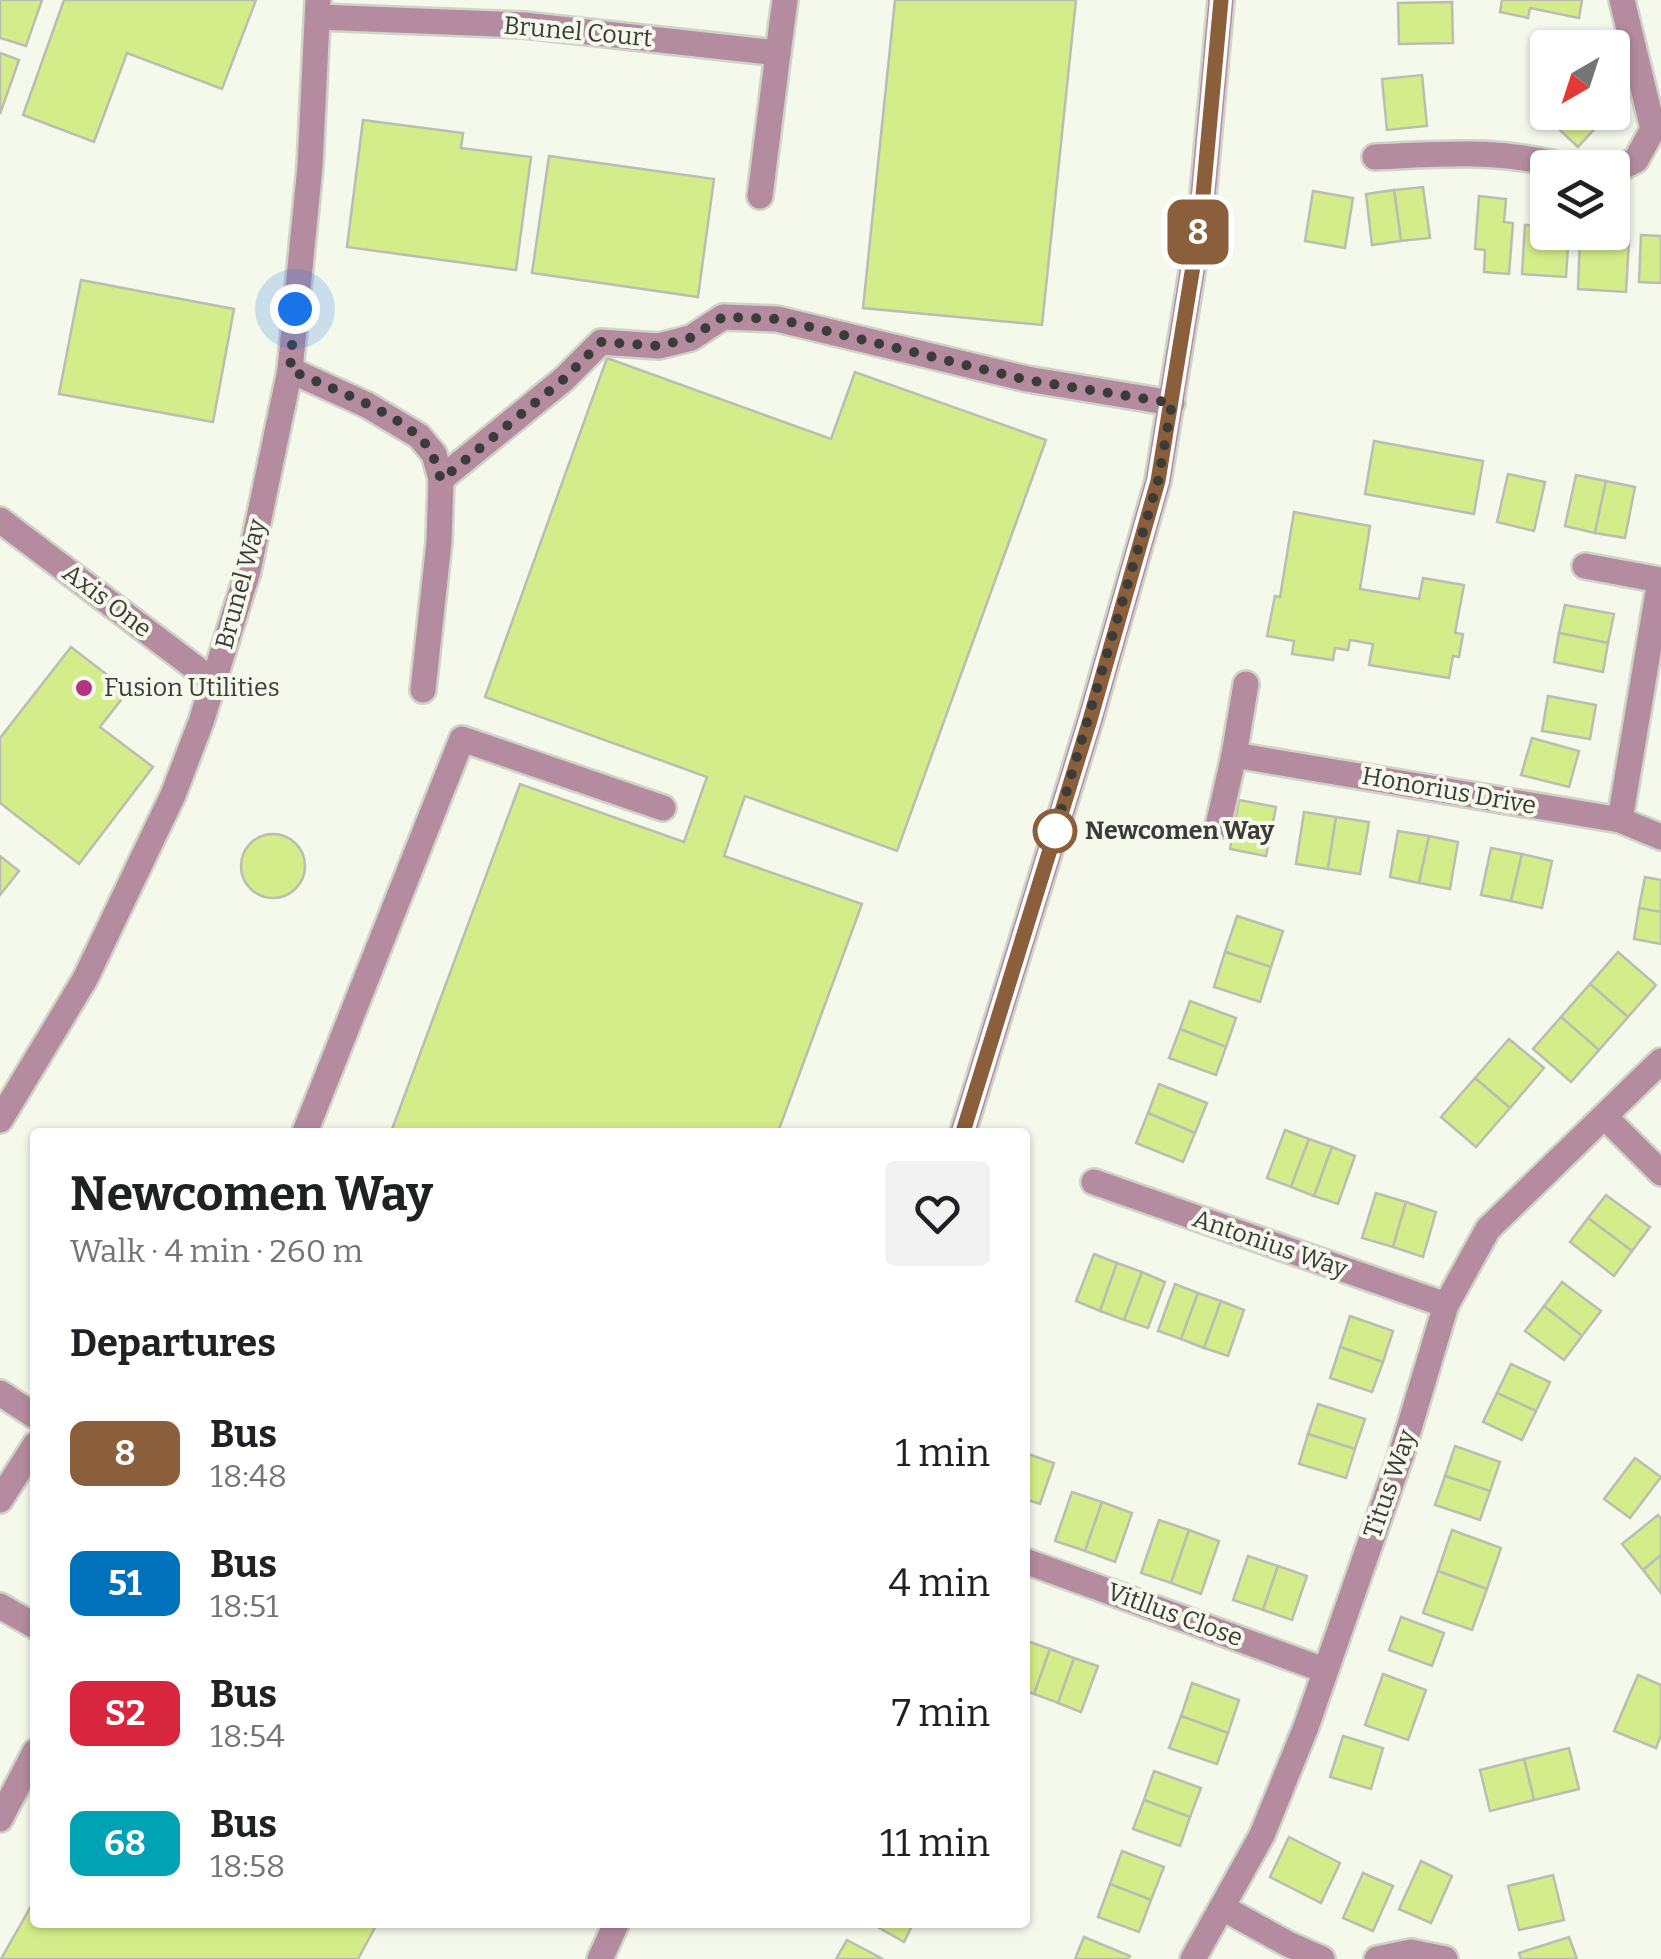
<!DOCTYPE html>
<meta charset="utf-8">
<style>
:root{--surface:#fff;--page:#f2f2f2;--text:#202124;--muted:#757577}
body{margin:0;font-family:Bitter,serif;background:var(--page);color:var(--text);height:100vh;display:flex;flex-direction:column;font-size:38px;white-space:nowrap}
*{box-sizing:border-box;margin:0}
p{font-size:32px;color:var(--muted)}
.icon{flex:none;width:55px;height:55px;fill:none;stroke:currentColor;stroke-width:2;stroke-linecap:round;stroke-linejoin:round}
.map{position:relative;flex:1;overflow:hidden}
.sheet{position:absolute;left:30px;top:1128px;width:1000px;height:800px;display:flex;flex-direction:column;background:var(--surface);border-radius:10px;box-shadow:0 2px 8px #0004}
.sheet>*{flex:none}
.badge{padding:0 20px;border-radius:15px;font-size:35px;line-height:65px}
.needle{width:65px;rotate:219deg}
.buttons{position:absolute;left:1530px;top:30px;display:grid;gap:20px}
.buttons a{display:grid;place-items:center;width:100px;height:100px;border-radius:10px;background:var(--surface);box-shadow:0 2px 8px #0004;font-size:50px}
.you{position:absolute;width:50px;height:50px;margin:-25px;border:8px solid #fff;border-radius:50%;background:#1a73e8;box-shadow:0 0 0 15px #1a73e833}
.map>.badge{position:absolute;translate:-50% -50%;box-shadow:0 0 0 5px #fff}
h2{padding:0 40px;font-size:38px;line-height:90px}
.round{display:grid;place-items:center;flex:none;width:105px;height:105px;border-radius:10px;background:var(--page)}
.summary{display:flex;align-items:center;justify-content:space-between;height:170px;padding:0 40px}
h1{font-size:48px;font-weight:700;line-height:75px}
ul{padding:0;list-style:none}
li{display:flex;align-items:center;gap:30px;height:130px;padding:0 40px}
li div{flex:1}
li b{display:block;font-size:38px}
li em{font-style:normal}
li .badge{min-width:110px;font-weight:700;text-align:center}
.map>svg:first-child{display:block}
</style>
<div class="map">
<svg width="1661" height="1959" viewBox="0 0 1661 1959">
<rect width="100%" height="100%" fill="#f5f9ec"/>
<g fill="#d5ec8a" stroke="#babeb2" stroke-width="2.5">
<polygon points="0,0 42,0 26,46 0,38"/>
<polygon points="64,0 256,0 222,89 127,53 94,142 23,115"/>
<polygon points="895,0 1076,0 1042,325 863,308"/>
<polygon points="1502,0 1582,0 1579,18 1530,8 1528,18 1500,12"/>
<polygon points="1452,2 1453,43 1399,44 1398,3"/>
<polygon points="0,53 19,60 0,114"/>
<polygon points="1422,75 1427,126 1387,130 1382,79"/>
<polygon points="1558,112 1610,112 1578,147 1550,121"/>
<polygon points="363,120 463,133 461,148 531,157 516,270 347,247"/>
<polygon points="549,156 714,179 698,297 532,273"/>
<polygon points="1423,187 1430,238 1401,241 1394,190"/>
<polygon points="1394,190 1401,241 1372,245 1366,194"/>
<polygon points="1313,191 1353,198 1345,248 1305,241"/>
<polygon points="1479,196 1506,199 1504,222 1513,223 1509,274 1484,272 1485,250 1475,249"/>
<polygon points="1525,225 1548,226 1548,232 1569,232 1566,277 1522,274"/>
<polygon points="1641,235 1661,236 1661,283 1639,282"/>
<polygon points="1580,238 1629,240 1626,292 1578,289"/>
<polygon points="81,280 234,309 213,422 59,394"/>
<polygon points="607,358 831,439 855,372 1046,440 897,851 745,796 724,856 862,904 778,1132 391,1132 520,784 684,842 707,777 485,697"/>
<polygon points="1374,441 1483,461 1474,514 1365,494"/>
<polygon points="1508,474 1545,482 1534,531 1497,522"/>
<polygon points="1576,475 1606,481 1595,533 1565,526"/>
<polygon points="1606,481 1635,487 1625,538 1595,533"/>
<polygon points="1294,512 1370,526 1360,589 1419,599 1423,578 1464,585 1455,633 1463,634 1459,657 1453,656 1449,678 1369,665 1373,644 1350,640 1348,650 1335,648 1333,660 1292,654 1294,641 1267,636 1275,596 1280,597"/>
<polygon points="1565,605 1614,614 1608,643 1559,633"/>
<polygon points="1559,633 1608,643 1603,672 1554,662"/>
<polygon points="71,647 128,691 100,727 153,767 79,864 0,803 0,738"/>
<polygon points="1548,696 1596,705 1590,739 1542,731"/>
<polygon points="1532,738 1579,751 1569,787 1521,775"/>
<polygon points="1239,800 1276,807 1266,856 1230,849"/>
<polygon points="1304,812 1336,817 1328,869 1296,864"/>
<polygon points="1336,817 1369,822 1360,874 1328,869"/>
<polygon points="1398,831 1429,836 1419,883 1390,877"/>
<circle cx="273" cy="866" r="32"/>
<polygon points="1429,836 1458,842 1450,889 1419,883"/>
<polygon points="1491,848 1522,854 1511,901 1481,895"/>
<polygon points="1522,854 1552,861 1542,908 1511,901"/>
<polygon points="0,856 19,871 0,895"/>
<polygon points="1645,877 1661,880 1661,912 1639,908"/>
<polygon points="1639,908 1661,912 1661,944 1634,939"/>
<polygon points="1237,916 1283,931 1271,967 1225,952"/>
<polygon points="1225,952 1271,967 1260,1002 1214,987"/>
<polygon points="1618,952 1656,985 1628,1017 1590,984"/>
<polygon points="1590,984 1628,1017 1599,1050 1561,1017"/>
<polygon points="1190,1001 1236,1018 1226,1047 1180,1029"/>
<polygon points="1561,1017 1599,1050 1571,1082 1533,1049"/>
<polygon points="1180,1029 1226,1047 1216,1075 1169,1058"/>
<polygon points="1509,1039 1544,1068 1510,1108 1475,1078"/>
<polygon points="1475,1078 1510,1108 1476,1147 1441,1117"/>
<polygon points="1159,1084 1207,1103 1195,1133 1148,1113"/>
<polygon points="1148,1113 1195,1133 1183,1162 1136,1143"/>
<polygon points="1285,1130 1309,1139 1291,1187 1267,1178"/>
<polygon points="1309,1139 1332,1147 1314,1196 1291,1187"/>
<polygon points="1332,1147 1355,1156 1338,1204 1314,1196"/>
<polygon points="1376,1193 1406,1202 1393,1247 1362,1238"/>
<polygon points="1606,1195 1650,1227 1632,1251 1588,1218"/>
<polygon points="1406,1202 1436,1212 1423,1257 1393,1247"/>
<polygon points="1588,1218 1632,1251 1614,1276 1570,1242"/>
<polygon points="1094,1254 1117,1263 1100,1311 1076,1301"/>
<polygon points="1117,1263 1142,1272 1124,1320 1100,1311"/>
<polygon points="1142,1272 1165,1282 1148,1328 1124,1320"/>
<polygon points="1562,1282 1601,1311 1582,1336 1544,1306"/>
<polygon points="1175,1284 1198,1293 1181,1339 1158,1331"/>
<polygon points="1198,1293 1221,1301 1204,1348 1181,1339"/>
<polygon points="1221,1301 1244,1310 1228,1356 1204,1348"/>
<polygon points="1544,1306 1582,1336 1564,1360 1525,1331"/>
<polygon points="1350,1316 1393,1331 1383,1362 1340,1347"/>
<polygon points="1340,1347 1383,1362 1372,1392 1330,1378"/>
<polygon points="1511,1364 1550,1382 1536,1411 1497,1393"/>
<polygon points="1497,1393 1536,1411 1522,1440 1483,1422"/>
<polygon points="1318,1404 1365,1419 1355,1449 1308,1434"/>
<polygon points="1308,1434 1355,1449 1346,1478 1299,1464"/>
<polygon points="1455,1446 1500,1462 1490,1491 1445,1476"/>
<polygon points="1025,1453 1054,1463 1040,1504 1025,1499"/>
<polygon points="1635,1458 1661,1477 1630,1518 1604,1499"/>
<polygon points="1445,1476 1490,1491 1480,1520 1435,1505"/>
<polygon points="1072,1492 1102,1502 1085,1551 1055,1541"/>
<polygon points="1102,1502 1132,1513 1115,1562 1085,1551"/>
<polygon points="1658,1515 1661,1519 1661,1555 1643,1570 1622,1544"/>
<polygon points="1159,1520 1189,1530 1171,1583 1141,1573"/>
<polygon points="1189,1530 1219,1541 1201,1594 1171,1583"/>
<polygon points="1452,1530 1501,1548 1487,1589 1438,1571"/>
<polygon points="1661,1555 1661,1593 1643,1570"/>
<polygon points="1248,1556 1278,1566 1263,1610 1233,1600"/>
<polygon points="1278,1566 1307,1576 1292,1620 1263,1610"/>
<polygon points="1438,1571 1487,1589 1472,1630 1423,1613"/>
<polygon points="1401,1617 1444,1633 1432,1666 1389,1650"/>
<polygon points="1027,1641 1050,1649 1034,1694 1025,1691"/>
<polygon points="1050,1649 1074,1658 1058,1703 1034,1694"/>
<polygon points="1074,1658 1098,1666 1081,1712 1058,1703"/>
<polygon points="1383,1674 1426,1690 1408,1740 1365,1725"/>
<polygon points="1638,1675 1661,1685 1661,1735 1656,1748 1614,1731"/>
<polygon points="1192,1683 1239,1700 1228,1733 1181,1716"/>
<polygon points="1181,1716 1228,1733 1217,1764 1169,1748"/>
<polygon points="1343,1736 1383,1748 1371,1789 1330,1777"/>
<polygon points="1569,1748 1579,1789 1534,1800 1524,1759"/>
<polygon points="1524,1759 1534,1800 1490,1811 1480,1770"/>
<polygon points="1154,1771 1201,1788 1190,1817 1144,1800"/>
<polygon points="1144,1800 1190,1817 1180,1846 1133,1829"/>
<polygon points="1289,1837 1340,1863 1321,1903 1270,1877"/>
<polygon points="1122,1851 1164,1867 1151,1900 1110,1884"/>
<polygon points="1421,1861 1452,1876 1431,1923 1399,1909"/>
<polygon points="1363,1873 1393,1886 1373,1931 1343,1918"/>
<polygon points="1553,1875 1564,1920 1519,1930 1508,1886"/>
<polygon points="1110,1884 1151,1900 1139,1932 1098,1917"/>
<polygon points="35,1899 35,1922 378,1922 358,1959 1,1959"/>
<polygon points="869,1922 914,1922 904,1942"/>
<polygon points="1084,1937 1130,1956 1128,1959 1075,1959"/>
<polygon points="1569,1937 1577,1959 1521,1959 1519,1953"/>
<polygon points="847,1940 883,1959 836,1959"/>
</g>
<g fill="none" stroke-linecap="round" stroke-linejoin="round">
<g stroke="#d0d3c8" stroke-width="30">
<g id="minor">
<polyline points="318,17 524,25 778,53 785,0"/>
<path d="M 1375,157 C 1446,154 1500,148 1570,168"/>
<polyline points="1612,172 1636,160 1653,129 1622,0"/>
<polyline points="760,196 778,53"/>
<polyline points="290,370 367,405 419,436 434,454 441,479 439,542 423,690"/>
<polyline points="441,479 564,379 601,342 659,346 691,338 723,317 777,319 1027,379 1172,403"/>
<polyline points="0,520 214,682"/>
<polyline points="1585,566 1660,580 1620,820"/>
<polyline points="1246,684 1234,755 1620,820 1661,837"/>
<polyline points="1218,826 1234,755"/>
<polyline points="1605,1117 1661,1173"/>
<polyline points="0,1120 85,979 173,795 201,722 248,571 290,370 310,166 318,0"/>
<polyline points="305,1132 462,739 663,808"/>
<polyline points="963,1132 1090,720 1158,481 1201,217 1221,0"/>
<polyline points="1094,1182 1446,1305"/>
<polyline points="0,1393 35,1416"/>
<polyline points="0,1500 35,1445"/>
<polyline points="1025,1561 1324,1670"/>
<polyline points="0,1606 35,1626"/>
<polyline points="0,1819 35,1752"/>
<polyline points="1223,1908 1288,1944 1322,1959"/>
<polyline points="600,1959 617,1922"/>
<polyline points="1193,1959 1262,1835 1306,1727 1401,1455 1446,1305 1488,1229 1661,1061"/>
<polyline points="1377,1959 1411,1952 1445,1959"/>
</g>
</g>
<use href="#minor" stroke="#b58b9f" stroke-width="25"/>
</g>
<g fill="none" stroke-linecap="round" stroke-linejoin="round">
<g stroke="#fff" stroke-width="22">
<polyline id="line" points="963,1132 1090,720 1158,481 1201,217 1221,0"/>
</g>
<use href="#line" stroke="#8b5e3c" stroke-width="15"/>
<path stroke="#3b3c37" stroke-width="10" stroke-dasharray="0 18" d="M 295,309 L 290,370 C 330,388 387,408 419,437 C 432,449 436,463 441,480 L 564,379 L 601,342 L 659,346 L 690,338 L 723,317 L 778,319 L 1027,380 L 1172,403 L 1158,481 L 1055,831"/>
</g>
<circle fill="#b3337e" stroke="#f5f9ec" stroke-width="4" cx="84" cy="688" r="10"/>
<circle fill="#fff" stroke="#8b5e3c" stroke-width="5" cx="1055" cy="831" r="20"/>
<g text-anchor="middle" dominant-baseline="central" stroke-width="8" stroke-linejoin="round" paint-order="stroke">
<g font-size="25" fill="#3b3c37" stroke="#f5f9ec">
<text transform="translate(578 32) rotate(5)">Brunel Court</text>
<text transform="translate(241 584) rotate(-75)">Brunel Way</text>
<text transform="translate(107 601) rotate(37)">Axis One</text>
<text transform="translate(1449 791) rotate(10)">Honorius Drive</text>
<text transform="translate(1270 1244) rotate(19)">Antonius Way</text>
<text transform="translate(1390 1484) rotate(-71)">Titus Way</text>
<text transform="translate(1175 1615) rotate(20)">Vitllus Close</text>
</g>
<g font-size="25" fill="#3b3c37" stroke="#f5f9ec" text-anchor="start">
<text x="104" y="688">Fusion Utilities</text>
</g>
<g font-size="25" font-weight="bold" fill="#3b3c37" stroke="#f5f9ec" text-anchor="start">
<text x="1085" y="831">Newcomen Way</text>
</g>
</g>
</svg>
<div class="buttons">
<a><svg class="needle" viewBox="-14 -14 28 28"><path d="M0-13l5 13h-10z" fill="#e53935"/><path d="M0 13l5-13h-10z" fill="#757577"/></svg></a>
<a><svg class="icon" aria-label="layers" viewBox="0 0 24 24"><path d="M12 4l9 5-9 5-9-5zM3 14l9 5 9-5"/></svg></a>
</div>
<div class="you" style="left:295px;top:309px"></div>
<b class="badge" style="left:1198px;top:232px;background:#8b5e3c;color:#fff">8</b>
<section class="sheet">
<div class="summary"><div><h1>Newcomen Way</h1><p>Walk · 4 min · 260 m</p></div><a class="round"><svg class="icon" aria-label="heart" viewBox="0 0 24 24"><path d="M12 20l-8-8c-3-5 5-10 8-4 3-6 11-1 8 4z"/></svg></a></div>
<h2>Departures</h2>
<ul>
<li><span class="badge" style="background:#8b5e3c;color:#fff">8</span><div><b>Bus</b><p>18:48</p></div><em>1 min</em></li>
<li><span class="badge" style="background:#0072bc;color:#fff">51</span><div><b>Bus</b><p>18:51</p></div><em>4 min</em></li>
<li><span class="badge" style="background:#d7263d;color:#fff">S2</span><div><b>Bus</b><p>18:54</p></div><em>7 min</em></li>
<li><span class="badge" style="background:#00a3b4;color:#fff">68</span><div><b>Bus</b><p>18:58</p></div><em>11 min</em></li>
</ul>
</section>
</div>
